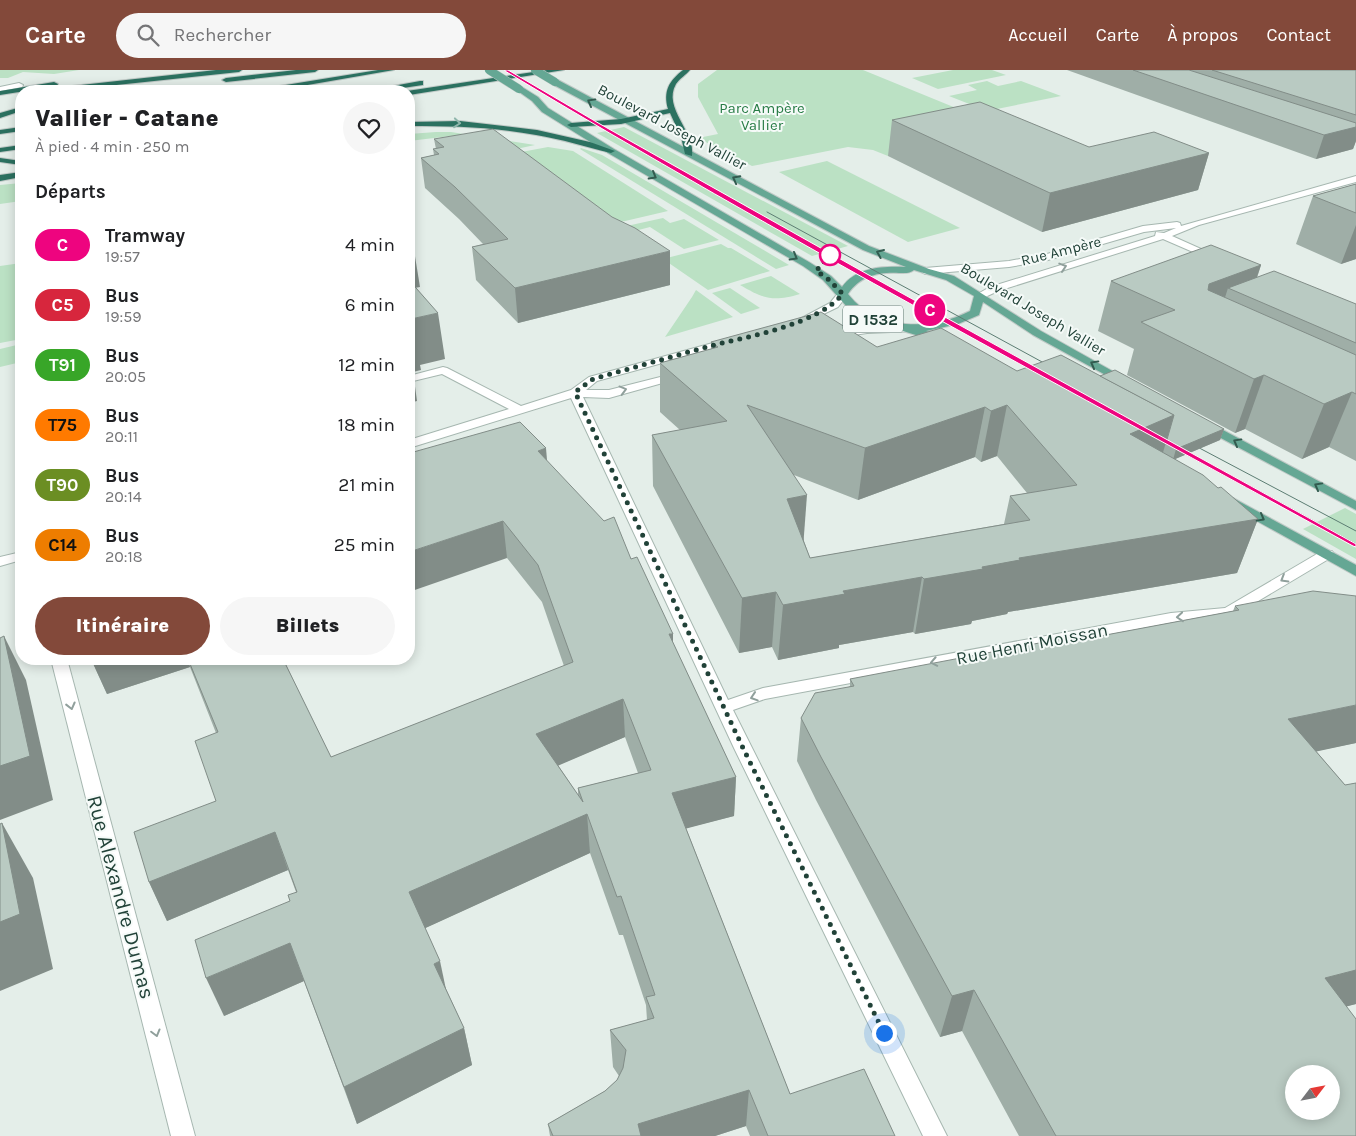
<!DOCTYPE html>
<html lang="fr">
<meta charset="utf-8">
<style>
:root{--surface:#fff;--page:#f6f6f6;--text:#202124;--muted:#757577;--accent:#83493a}
body{margin:0;font-family:Karla,sans-serif;background:var(--page);color:var(--text);height:100vh;display:flex;flex-direction:column;font-size:19px;white-space:nowrap}
*{box-sizing:border-box;margin:0}
p{font-size:16px;color:var(--muted)}
.icon{flex:none;width:28px;height:28px;fill:none;stroke:currentColor;stroke-width:2;stroke-linecap:round;stroke-linejoin:round}
.map{position:relative;flex:1;overflow:hidden}
.details{position:absolute;left:15px;top:15px;width:400px;height:580px;display:flex;flex-direction:column;background:var(--surface);border-radius:20px;box-shadow:0 2px 12px #0003}
.details>*{flex:none}
.badge{padding:0 10px;border-radius:16px;font-size:18px;line-height:32px}
.needle{width:32px;rotate:58deg}
.fabs{position:absolute;left:1285px;top:995px;display:grid;gap:10px}
.fabs a{display:grid;place-items:center;width:55px;height:55px;border-radius:50%;background:var(--surface);box-shadow:0 2px 12px #0003;font-size:25px}
.you{position:absolute;width:25px;height:25px;margin:-12px;border:4px solid #fff;border-radius:50%;background:#1a73e8;box-shadow:0 0 0 8px #1a73e833}
.map>.badge{position:absolute;translate:-50% -50%;box-shadow:0 0 0 2px #fff}
h2{padding:0 20px;font-size:19px;line-height:45px}
.round{display:grid;place-items:center;flex:none;width:52px;height:52px;border-radius:26px;background:var(--page)}
.summary{display:flex;align-items:center;justify-content:space-between;height:85px;padding:0 20px}
h1{font-size:24px;font-weight:800;line-height:38px}
.cta{display:flex;gap:10px;margin-top:auto;padding:10px 20px}
.cta a{flex:1;height:58px;border-radius:30px;background:var(--accent);color:#fff;font-size:20px;font-weight:800;line-height:58px;text-align:center}
.cta a+a{background:var(--page);color:var(--text)}
ul{padding:0;list-style:none}
li{display:flex;align-items:center;gap:15px;height:60px;padding:0 20px}
li div{flex:1}
li b{display:block;font-size:19px}
li em{font-style:normal}
li .badge{min-width:55px;font-weight:700;text-align:center}
header{display:flex;align-items:center;gap:30px;box-sizing:border-box;height:70px;padding:0 25px;background:var(--accent);color:#fff}
header strong{font-size:24px}
nav{display:flex;gap:28px;margin-inline-start:auto;font-size:18px}
.search{width:350px;height:45px;background:var(--page);display:flex;align-items:center;gap:12px;box-sizing:border-box;padding:0 18px;border-radius:28px;color:var(--muted);font-size:19px}
.map>svg:first-child{display:block}
</style>
<header>
<strong>Carte</strong>
<div class="search"><svg class="icon" aria-label="search" viewBox="0 0 24 24"><circle cx="10" cy="10" r="6"/><path d="M15 15l6 6"/></svg>Rechercher</div>
<nav><a>Accueil</a><a>Carte</a><a>À propos</a><a>Contact</a></nav>
</header>
<div class="map">
<svg width="1356" height="1066" viewBox="0 0 1356 1066">
<rect width="100%" height="100%" fill="#e4eee9"/>
<g fill="#bbe1c4">
<polygon points="0,0 79,0 54,4 23,2 8,8 0,8"/>
<polygon points="717,0 863,0 978,47 974,67 888,86 873,80 848,77 752,96 698,68 718,64 698,27 698,14"/>
<polygon points="953,0 992,0 1006,5 938,19 912,8"/>
<polygon points="987,11 998,16 1021,11 1061,26 987,41 949,26 977,20 968,15"/>
<polygon points="624,57 848,176 812,186 597,63"/>
<polygon points="436,62 451,62 535,75 507,81 478,71 451,66 409,71 409,64"/>
<polygon points="548,77 573,81 668,141 608,155 516,83"/>
<polygon points="581,78 602,85 789,195 776,199 580,79"/>
<polygon points="827,91 960,158 908,172 779,102"/>
<polygon points="21,113 21,131 0,134 0,115"/>
<polygon points="663,148 670,153 684,149 719,170 684,179 650,157 627,163 613,159"/>
<polygon points="721,174 728,178 731,178 770,201 708,220 663,189"/>
<polygon points="21,193 21,269 0,273 0,196"/>
<path d="M 771,206 L 800,224 C 773,232 764,229 740,215 Z"/>
<polygon points="730,218 760,238 741,244 712,223"/>
<polygon points="696,220 733,247 665,267 692,227"/>
<polygon points="21,274 21,292 0,297 0,279"/>
<polygon points="1345,438 1356,444 1356,489 1303,459"/>
</g>
<g fill="none" stroke-linecap="round" stroke-linejoin="round">
<g stroke="#a6b7b0" stroke-width="2">
<g id="minor">
<polygon points="19,13 23,15 22,17 0,21 0,17"/>
<polygon points="1356,106 1356,112 1199,155 1172,166 1219,187 1219,191 1216,192 1163,169 998,221 983,228 975,228 974,226 990,217 1155,166 1156,162 1164,163 1176,158 1144,162 1048,190 1009,197 925,204 920,201 925,198 1009,191 1047,184 1143,156 1177,152 1180,153 1181,156"/>
<polygon points="843,221 848,224 838,237 807,252 803,253 798,250 830,233 839,222"/>
<path d="M 911,256 L 915,257 L 916,259 L 915,261 L 867,263 L 833,268 L 828,265 C 838,255 895,256 911,256 Z"/>
<polygon points="731,268 737,271 735,273 597,311 586,320 609,320 680,302 684,303 686,305 684,307 609,328 583,327 728,630 763,618 1171,543 1225,538 1322,481 1332,481 1334,484 1332,487 1233,546 1171,553 765,629 733,640 947,1066 923,1066 734,678 571,328 409,378 409,370 509,339 442,304 409,312 409,306 443,297 447,298 521,336 571,320 589,307"/>
<polygon points="21,482 21,490 0,496 0,487"/>
<polygon points="51,589 67,589 195,1066 171,1066"/>
</g>
</g>
<g stroke="#c1cac7" stroke-width="2">
<g id="major">
<path d="M 552,10 L 558,10 L 869,176 L 929,199 L 954,206 L 1041,261 L 1132,312 L 1126,315 L 1122,314 L 1033,265 L 983,232 L 979,245 L 958,254 L 926,261 L 946,268 L 948,270 L 946,272 L 942,273 L 867,250 L 849,239 L 823,210 L 803,196 L 608,83 L 542,42 L 532,31 L 515,19 L 522,17 L 538,27 L 548,38 L 614,79 L 809,192 L 831,206 L 842,217 C 856,197 883,196 906,197 L 863,180 L 552,14 ZM 914,200 L 946,210 L 974,226 L 970,241 C 931,261 877,261 848,224 C 860,206 878,202 899,203 C 905,203 909,204 914,200 Z"/>
<polygon points="1206,351 1356,431 1356,440 1202,358 1200,355"/>
<polygon points="1233,428 1356,495 1356,506 1228,435 1226,432 1228,429"/>
</g>
</g>
<g stroke="#c1cac7" stroke-width="2">
<g id="highway">
<polygon points="216,0 242,0 239,2 60,21 41,21 45,19"/>
<polygon points="296,0 318,0 315,2 226,12 222,10 226,8"/>
<polygon points="378,0 394,0 273,21 257,21 261,19"/>
<polygon points="547,0 564,0 409,25 407,21"/>
<path d="M 683,0 L 690,0 C 686,5 680,8 676,14 C 662,38 696,62 692,86 L 685,84 L 681,67 L 670,43 L 621,54 L 571,57 L 567,55 L 571,53 L 621,49 L 668,39 C 663,21 669,11 683,0 Z"/>
<polygon points="420,11 423,11 423,15 382,21 366,21"/>
<polygon points="54,12 58,14 57,16 0,25 0,21"/>
<polygon points="151,16 155,18 154,20 121,21 125,19"/>
<polygon points="21,37 21,41 0,48 0,43"/>
<path d="M 460,51 L 537,60 L 590,72 L 615,81 L 611,83 C 586,77 561,69 536,65 C 494,57 452,56 409,56 L 409,52 Z"/>
<polygon points="21,57 21,61 0,64 0,60"/>
<polygon points="21,75 21,79 0,82 0,78"/>
<polygon points="0,88 21,91 21,95 0,92"/>
<polygon points="21,102 21,107 0,111 0,105"/>
</g>
</g>
<use href="#minor" fill="#fff" fill-rule="evenodd"/>
<use href="#major" fill="#65a794" fill-rule="evenodd"/>
<use href="#highway" fill="#2b7160" fill-rule="evenodd"/>
<g stroke="#5c7d73" stroke-width="1">
<polyline points="506,0 704,115 1043,302"/>
<polyline points="767,142 1055,299"/>
<polyline points="1188,372 1356,461"/>
<polyline points="1179,377 1356,474"/>
</g>
<g stroke="#c1cac7" stroke-width="9" stroke-linecap="butt">
<g id="major-bridge">
<polyline points="489,0 519,19"/>
<polyline points="535,0 555,12"/>
</g>
</g>
<use href="#major-bridge" stroke="#65a794" stroke-width="8"/>
</g>
<g fill="#9faea7" fill-rule="evenodd">
<polygon points="1067,0 1356,0 1356,71 1353,79 1316,89"/>
<polygon points="892,50 1089,77 1209,83 1198,120 1042,162 888,86"/>
<polygon points="434,69 670,215 518,253 476,210 472,177 483,174 459,149 425,118 421,88 434,85 433,79 436,79"/>
<polygon points="1356,114 1356,189 1341,194 1296,174 1313,126"/>
<polygon points="1261,195 1257,208 1356,234 1356,391 1329,377 1302,389 1245,359 1235,363 1127,305 1134,279 1098,261 1111,211"/>
<path d="M 711,272 L 877,277 L 1017,301 L 1100,306 L 1224,359 L 1220,370 L 1175,389 L 1218,418 L 1258,449 L 1237,503 L 1008,542 L 1007,544 L 972,551 L 971,554 L 915,564 L 913,562 L 839,575 L 839,578 L 778,590 L 772,577 L 739,583 L 653,416 L 652,365 L 680,360 L 660,342 L 660,293 L 711,279 ZM 997,386 L 1027,423 L 1010,426 L 1004,454 L 810,488 L 804,471 L 794,405 L 858,430 L 975,387 L 981,392 Z"/>
<path d="M 410,383 L 547,391 L 631,489 L 673,564 L 673,573 L 736,707 L 734,746 L 686,758 L 790,1024 L 895,1066 L 750,1066 L 746,1056 L 715,1066 L 550,1066 L 548,1054 L 605,1021 L 617,1010 L 619,1006 L 613,997 L 610,960 L 647,950 L 646,935 L 623,865 L 619,865 L 590,783 L 425,858 L 446,919 L 464,958 L 472,995 L 357,1054 L 304,911 L 224,946 L 290,831 L 296,822 L 288,800 L 167,851 L 149,812 L 216,731 L 216,663 L 190,597 L 107,624 L 91,589 L 283,589 L 331,687 L 564,596 L 542,532 L 507,488 ZM 625,667 L 638,703 L 578,718 L 578,725 L 558,695 Z"/>
<polygon points="1235,536 1356,673 1316,681 1345,715 1356,713 1356,934 1347,936 1356,1066 1019,1066 962,961 940,967 816,730 797,691 801,648 850,616 850,609 1079,570 1233,541"/>
</g>
<g fill="#828d88">
<polygon points="1356,57 1356,71 1353,79 1316,89 1324,65"/>
<polygon points="1209,83 1198,120 1042,162 1050,123"/>
<polygon points="1356,155 1356,189 1341,194"/>
<polygon points="413,174 420,217 409,219 409,175"/>
<polygon points="670,181 670,215 518,253 515,218"/>
<polygon points="1261,195 1250,227 1228,218 1216,256 1193,265 1209,214"/>
<polygon points="438,243 445,289 420,295 421,300 413,302 417,331 409,333 409,254 411,249"/>
<polygon points="1264,305 1245,359 1235,363 1254,309"/>
<polygon points="1352,322 1329,377 1302,389 1324,334"/>
<polygon points="1007,335 997,386 981,392 991,341"/>
<polygon points="985,337 975,387 858,430 865,378"/>
<polygon points="1174,345 1159,396 1130,364"/>
<polygon points="1224,359 1220,370 1173,390 1176,379"/>
<polygon points="546,378 549,414 538,381"/>
<polygon points="807,425 803,478 787,429"/>
<polygon points="1258,449 1237,503 1008,542 1007,544 972,551 971,554 915,564 924,509 1019,488"/>
<polygon points="503,451 507,488 409,522 409,482"/>
<polygon points="922,507 913,562 839,575 839,578 778,590 783,535 843,521"/>
<polygon points="776,522 772,577 739,583 742,528"/>
<polygon points="669,564 673,564 673,602"/>
<polygon points="4,566 26,610 53,730 0,750 0,696"/>
<polygon points="91,589 187,589 190,597 107,624"/>
<polygon points="623,629 625,667 541,703 536,664"/>
<polygon points="1356,635 1356,673 1268,692 1288,649"/>
<polygon points="736,707 734,746 673,762 672,723"/>
<polygon points="587,744 590,783 419,861 409,822"/>
<polygon points="2,753 33,808 53,899 0,921 0,852"/>
<polygon points="275,762 288,800 167,851 149,812"/>
<polygon points="290,873 304,911 224,946 206,908"/>
<polygon points="440,891 448,929 434,894"/>
<polygon points="1356,900 1356,934 1299,949 1325,908"/>
<polygon points="974,920 962,961 940,967 952,926"/>
<polygon points="464,958 472,995 357,1054 344,1017"/>
<polygon points="749,1020 746,1056 715,1066 638,1066 638,1054"/>
</g>
<g fill="#b9cac2" stroke="#828d88" fill-rule="evenodd">
<polygon points="1133,0 1189,0 1356,53 1356,57 1324,65"/>
<polygon points="1212,0 1356,0 1356,45"/>
<polygon points="980,32 1089,77 1154,62 1209,83 1050,123 892,50"/>
<polygon points="493,59 612,147 635,158 670,181 515,218 472,177 508,169 455,117 421,88 439,84 433,79 444,77 434,69"/>
<polygon points="1356,114 1356,143 1313,126"/>
<polygon points="409,170 413,174 409,175"/>
<polygon points="1211,175 1261,195 1209,214 1208,220 1356,285 1356,324 1352,322 1324,334 1264,305 1254,309 1141,252 1175,240 1111,211"/>
<polygon points="1274,201 1356,234 1356,273 1228,218"/>
<polygon points="409,210 438,243 411,249 414,253 409,254"/>
<path d="M 821,242 L 877,277 L 941,258 L 1017,301 L 1061,285 L 1174,345 L 1130,364 L 1203,405 L 1218,418 L 1221,417 L 1258,449 L 1019,488 L 1020,490 L 982,497 L 983,499 L 924,509 L 922,507 L 843,521 L 845,524 L 783,535 L 776,522 L 742,528 L 652,365 L 727,351 L 660,293 L 718,277 L 711,272 ZM 747,335 L 865,378 L 985,337 L 991,341 L 1007,335 L 1077,415 L 1010,426 L 1030,450 L 810,488 L 787,429 L 807,425 Z"/>
<polygon points="1115,300 1224,359 1176,379 1166,373 1174,345 1100,306"/>
<path d="M 520,352 L 546,378 L 538,381 L 604,451 L 614,447 L 631,489 L 637,487 L 673,564 L 669,564 L 736,707 L 672,723 L 790,1024 L 864,999 L 895,1066 L 768,1066 L 749,1020 L 638,1054 L 641,1066 L 553,1066 L 548,1054 L 605,1021 L 617,1010 L 623,998 L 626,980 L 610,960 L 654,948 L 646,927 L 655,925 L 621,826 L 617,827 L 587,744 L 409,822 L 440,891 L 434,894 L 464,958 L 344,1017 L 290,873 L 206,908 L 195,870 L 290,831 L 288,825 L 297,822 L 275,762 L 149,812 L 134,762 L 216,731 L 195,671 L 218,662 L 188,589 L 283,589 L 331,687 L 573,592 L 538,495 L 503,451 L 409,482 L 409,380 L 410,383 ZM 623,629 L 651,700 L 578,718 L 583,732 L 536,664 Z"/>
<path d="M 1313,521 L 1356,526 L 1356,635 L 1288,649 L 1345,715 L 1356,713 L 1356,900 L 1325,908 L 1356,949 L 1356,1066 L 1056,1066 L 974,920 L 952,926 L 821,687 L 801,648 L 815,623 L 854,616 L 850,609 L 1076,566 L 1079,570 L 1239,540 L 1235,536 ZM 1294,1004 L 1331,1004 L 1331,1041 L 1294,1041 Z"/>
<polygon points="4,566 30,686 0,696 0,568"/>
<polygon points="2,753 20,844 0,852 0,754"/>
</g>
<defs><path id="oneway-chevron" d="M-2-3.5L2.5 0L-2 3.5" fill="none" stroke-width="1.6" stroke-linecap="round" stroke-linejoin="round" transform="scale(1.25)"/></defs>
<g stroke="#325b4f">
<use href="#oneway-chevron" transform="translate(591 32) rotate(-151)"/>
<use href="#oneway-chevron" transform="translate(653 106) rotate(30)"/>
<use href="#oneway-chevron" transform="translate(736 109) rotate(-152)"/>
<use href="#oneway-chevron" transform="translate(880 183) rotate(-157)"/>
<use href="#oneway-chevron" transform="translate(794 187) rotate(30)"/>
<use href="#oneway-chevron" transform="translate(1094 294) rotate(-151)"/>
<use href="#oneway-chevron" transform="translate(1237 372) rotate(-151)"/>
<use href="#oneway-chevron" transform="translate(1318 416) rotate(-151)"/>
<use href="#oneway-chevron" transform="translate(1261 448) rotate(29)"/>
</g>
<use stroke="#90b6ac" href="#oneway-chevron" transform="translate(457 53) rotate(5)"/>
<g stroke="#90a09c">
<use href="#oneway-chevron" transform="translate(1063 197) rotate(-18)"/>
<use href="#oneway-chevron" transform="translate(623 320) rotate(-15)"/>
<use href="#oneway-chevron" transform="translate(1284 509) rotate(149)"/>
<use href="#oneway-chevron" transform="translate(1180 547) rotate(175)"/>
<use href="#oneway-chevron" transform="translate(934 592) rotate(169)"/>
<use href="#oneway-chevron" transform="translate(754 627) rotate(162)"/>
<use href="#oneway-chevron" transform="translate(71 636) rotate(76)"/>
<use href="#oneway-chevron" transform="translate(156 963) rotate(75)"/>
</g>
<path fill="#ee047f" stroke="#fff" d="M 505,1 L 505,0 L 508,0 L 600,54 L 867,204 L 1356,474 L 1356,477 L 1353,476 C 1069,320 782,168 505,1 Z"/>
<g fill="none" stroke-linecap="round" stroke-linejoin="round">
<path stroke="#214238" stroke-width="5" stroke-dasharray="0 9" d="M 830,185 L 816,201 L 827,208 L 843,224 C 816,255 750,266 710,276 C 671,287 632,298 593,309 L 575,322 L 743,678 L 884,963"/>
</g>
<circle fill="#fff" stroke="#ee047f" stroke-width="2.5" cx="830" cy="185" r="10"/>
<g text-anchor="middle" dominant-baseline="central" stroke-width="4" stroke-linejoin="round" paint-order="stroke">
<g font-size="15" fill="#287c46" stroke="#f5faf8">
<text x="762" y="38">Parc Ampère<tspan x="762" dy="17">Vallier</tspan></text>
</g>
<g font-size="15" fill="#214238" stroke="#f5faf8">
<text transform="translate(672 57) rotate(28)">Boulevard Joseph Vallier</text>
<text transform="translate(1061 181) rotate(-14)">Rue Ampère</text>
<text transform="translate(1033 239) rotate(31)">Boulevard Joseph Vallier</text>
</g>
<rect fill="#f5faf8" stroke="#617972" stroke-width="1" x="843" y="235.5" width="60" height="27" rx="4"/>
<g font-size="16" font-weight="bold" fill="#214238">
<text x="873" y="249">D 1532</text>
</g>
<g font-size="18" fill="#214238" stroke="#f5faf8">
<text transform="translate(1032 574) rotate(-11)">Rue Henri Moissan</text>
</g>
<g font-size="21" fill="#214238" stroke="#f5faf8">
<text transform="translate(121 827) rotate(75)">Rue Alexandre Dumas</text>
</g>
</g>
</svg>
<div class="fabs">
<a><svg class="needle" viewBox="-14 -14 28 28"><path d="M0-13l5 13h-10z" fill="#e53935"/><path d="M0 13l5-13h-10z" fill="#757577"/></svg></a>
</div>
<div class="you" style="left:884px;top:963px"></div>
<b class="badge" style="left:930px;top:240px;background:#ee047f;color:#fff">C</b>
<section class="details">
<div class="summary"><div><h1>Vallier - Catane</h1><p>À pied · 4 min · 250 m</p></div><a class="round"><svg class="icon" aria-label="heart" viewBox="0 0 24 24"><path d="M12 20l-8-8c-3-5 5-10 8-4 3-6 11-1 8 4z"/></svg></a></div>
<h2>Départs</h2>
<ul>
<li><span class="badge" style="background:#ee047f;color:#fff">C</span><div><b>Tramway</b><p>19:57</p></div><em>4 min</em></li>
<li><span class="badge" style="background:#d7263d;color:#fff">C5</span><div><b>Bus</b><p>19:59</p></div><em>6 min</em></li>
<li><span class="badge" style="background:#38a628;color:#fff">T91</span><div><b>Bus</b><p>20:05</p></div><em>12 min</em></li>
<li><span class="badge" style="background:#ff7a00;color:#111">T75</span><div><b>Bus</b><p>20:11</p></div><em>18 min</em></li>
<li><span class="badge" style="background:#6b8e23;color:#fff">T90</span><div><b>Bus</b><p>20:14</p></div><em>21 min</em></li>
<li><span class="badge" style="background:#ee7d00;color:#111">C14</span><div><b>Bus</b><p>20:18</p></div><em>25 min</em></li>
</ul>
<div class="cta"><a>Itinéraire</a><a>Billets</a></div>
</section>
</div>
